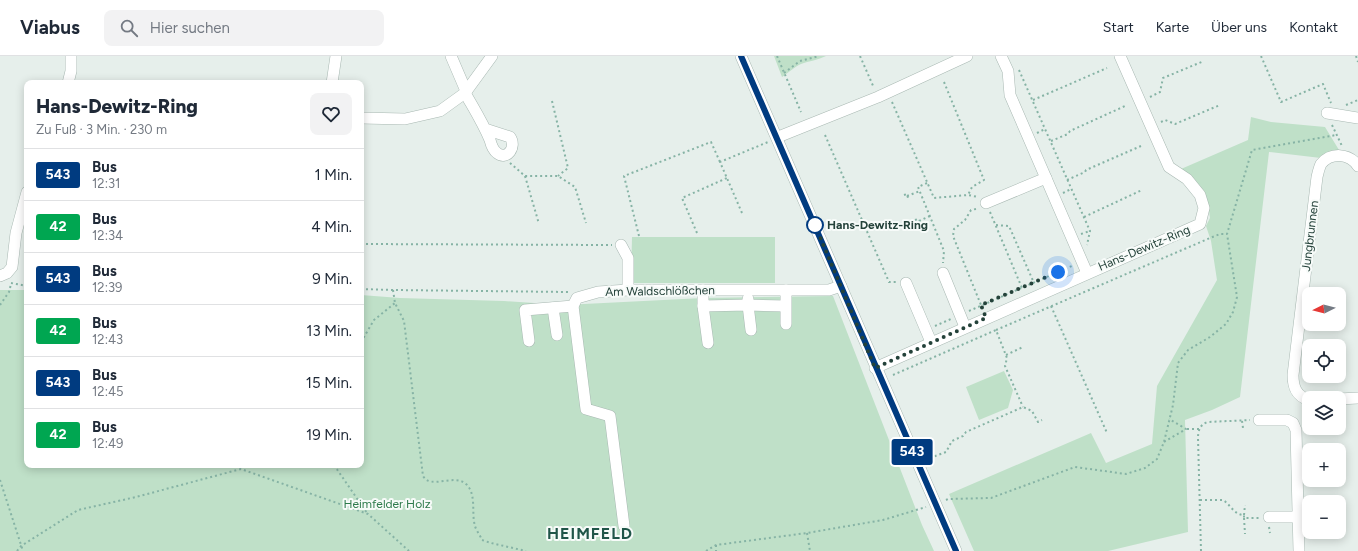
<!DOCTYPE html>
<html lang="de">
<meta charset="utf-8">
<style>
:root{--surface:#fff;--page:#f2f2f3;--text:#1f2937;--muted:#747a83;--line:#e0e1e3}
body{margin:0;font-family:Figtree,sans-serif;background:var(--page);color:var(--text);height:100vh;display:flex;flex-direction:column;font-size:15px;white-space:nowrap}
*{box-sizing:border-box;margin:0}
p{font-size:13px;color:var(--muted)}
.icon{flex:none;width:22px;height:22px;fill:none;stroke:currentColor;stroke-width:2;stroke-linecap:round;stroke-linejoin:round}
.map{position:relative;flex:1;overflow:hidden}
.sheet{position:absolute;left:24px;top:24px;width:340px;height:388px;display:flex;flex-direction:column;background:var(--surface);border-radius:8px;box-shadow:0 2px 10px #0003}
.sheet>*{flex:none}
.badge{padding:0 8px;border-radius:3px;font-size:14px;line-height:26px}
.needle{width:26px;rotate:264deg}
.buttons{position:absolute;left:1302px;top:231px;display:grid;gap:8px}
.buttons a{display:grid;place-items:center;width:44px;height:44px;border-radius:8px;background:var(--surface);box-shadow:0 2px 10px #0003;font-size:20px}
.you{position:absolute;width:20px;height:20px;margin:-10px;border:3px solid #fff;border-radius:50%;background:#1a73e8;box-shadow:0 0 0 6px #1a73e833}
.map>.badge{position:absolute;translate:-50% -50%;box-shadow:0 0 0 2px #fff}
.round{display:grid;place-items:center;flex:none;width:42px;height:42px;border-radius:8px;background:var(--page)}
.summary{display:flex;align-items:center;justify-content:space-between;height:68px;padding:0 12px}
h1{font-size:19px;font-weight:800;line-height:30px}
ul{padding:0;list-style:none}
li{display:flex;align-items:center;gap:12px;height:52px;padding:0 12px;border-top:1px solid var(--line)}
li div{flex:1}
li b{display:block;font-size:15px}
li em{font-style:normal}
li .badge{min-width:44px;font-weight:700;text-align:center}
header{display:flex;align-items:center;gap:24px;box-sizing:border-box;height:56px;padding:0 20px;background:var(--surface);border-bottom:1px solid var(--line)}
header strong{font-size:19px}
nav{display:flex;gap:22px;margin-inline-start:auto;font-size:14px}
.search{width:280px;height:36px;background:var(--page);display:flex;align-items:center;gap:10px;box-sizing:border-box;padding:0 14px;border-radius:8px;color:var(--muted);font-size:15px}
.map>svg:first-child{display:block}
</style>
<header>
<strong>Viabus</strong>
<div class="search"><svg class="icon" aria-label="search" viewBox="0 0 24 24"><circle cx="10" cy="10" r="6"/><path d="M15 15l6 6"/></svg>Hier suchen</div>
<nav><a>Start</a><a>Karte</a><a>Über uns</a><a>Kontakt</a></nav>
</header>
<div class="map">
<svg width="1358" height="495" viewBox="0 0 1358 495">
<rect width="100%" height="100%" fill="#e6efeb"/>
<g fill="#bfe0c8">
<path d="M 774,0 L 826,0 C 818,4 809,5 801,8 C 794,11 788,17 782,21 Z"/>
<polygon points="1251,61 1271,66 1325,71 1339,94 1331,95 1321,102 1269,96 1240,341 1212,354 1185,364 1188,476 1108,495 974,495 949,438 1091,377 1106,407 1152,388 1157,330 1217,224 1211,185 1206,170 1210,162 1208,147 1181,113 1248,84"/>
<polygon points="632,181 775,181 775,227 631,227"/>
<polygon points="0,234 27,234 27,409 361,409 361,239 400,242 504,245 564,249 703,242 833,240 922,469 934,495 0,495"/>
<polygon points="1004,315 1013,334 1008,352 979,364 966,331"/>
</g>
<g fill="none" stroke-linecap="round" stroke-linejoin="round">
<g stroke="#a8b8b2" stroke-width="12">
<g id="minor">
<polyline points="451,0 466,35"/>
<polyline points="741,0 956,495"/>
<polyline points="1001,0 1008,15 1010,39 1087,217"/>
<polyline points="68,27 71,15 71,0"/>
<polyline points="332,27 336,0"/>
<path d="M 465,37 C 474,53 483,67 490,84 C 491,88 493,94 497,97 C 507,105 517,91 510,81 L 485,73"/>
<polyline points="1327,57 1358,62"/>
<polyline points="361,62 405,63 440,55 465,37 492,0"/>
<polyline points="778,81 878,41 967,0"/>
<polyline points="986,147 1046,122"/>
<polyline points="621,189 628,202 628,234"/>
<polyline points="943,217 965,271"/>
<polyline points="0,220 7,217 12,211 16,177 27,136"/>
<polyline points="906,227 931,286"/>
<polyline points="703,234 703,250 748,249 751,274"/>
<polyline points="748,243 748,249 785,250"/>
<polyline points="703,250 708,287"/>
<polyline points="553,252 557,279"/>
<polyline points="786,268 786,234"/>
<polyline points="529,285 525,254 573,250"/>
<polyline points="875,312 1200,168 1204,152 1200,139 1187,123 1169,111 1120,0"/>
<polyline points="1339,343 1358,342"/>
<path d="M 1309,344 C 1296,340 1293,331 1293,319 L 1317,121 C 1318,117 1319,112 1321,108 C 1331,96 1349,97 1358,110"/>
<polyline points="1259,364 1287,364 1293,367 1296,374 1299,495"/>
<polyline points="1269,461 1298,461"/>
<polyline points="624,470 610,360 586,353 573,250 577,242 598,236 628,234 829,234 841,230"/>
</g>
</g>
<g stroke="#86b3a5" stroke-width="2" stroke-dasharray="2 3" stroke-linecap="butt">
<polyline points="777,0 801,56"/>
<polyline points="860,0 874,32"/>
<polyline points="1261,0 1281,46 1323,28 1331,47"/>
<polyline points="1356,0 1358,6"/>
<polyline points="1019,14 1090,175 1087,189"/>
<polyline points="784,17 800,5 819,0"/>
<polyline points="944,26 984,124 972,131 968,139"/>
<polyline points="1150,41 1160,36 1163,22 1204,5"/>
<polyline points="1033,44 1107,12"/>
<polyline points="552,45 568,112 558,120"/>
<polyline points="892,46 934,142 968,139 978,141"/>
<polyline points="1346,49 1358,44"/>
<polyline points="1161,66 1165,64 1175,68 1220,49"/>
<polyline points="1332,69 1342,90"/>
<polyline points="1037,77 1045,73"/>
<polyline points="825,79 889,226 897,226"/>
<polyline points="1051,85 1068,78 1070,75 1125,50"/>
<polyline points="510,107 525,120 558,120 575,131 586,167"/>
<polyline points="525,120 539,168"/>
<polyline points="1067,124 1085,116 1086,114 1141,90"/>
<polyline points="927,127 918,131 944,195 943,207"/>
<polyline points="1063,137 1071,133"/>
<polyline points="904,139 907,138 908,142 906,143"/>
<polyline points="907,140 920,135"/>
<polyline points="976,153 971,154 965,164 954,173 953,180 981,249"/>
<polyline points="990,156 1022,232"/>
<polyline points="742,157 720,106 768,86"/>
<polyline points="1084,161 1142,134"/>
<polyline points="915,164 918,163 920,167 917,169"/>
<polyline points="919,165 930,160"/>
<polyline points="996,169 1009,170 1034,227"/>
<polyline points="697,177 682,142 727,122"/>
<polyline points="1081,178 1090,175"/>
<polyline points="639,180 624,120 711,86 720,106"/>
<polyline points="361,188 612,189"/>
<polyline points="11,227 27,230"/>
<polyline points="361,233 393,234 568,236"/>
<path d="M 393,234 L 395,247 L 404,265 L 423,420 C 431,434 454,417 466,428 C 477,438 471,457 475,470 C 476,474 480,479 482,484 L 491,487 L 526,495"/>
<polyline points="0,249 9,236 11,228"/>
<polyline points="1051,250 1107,377"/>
<polyline points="969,255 1074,209"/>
<polyline points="935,270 951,263"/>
<polyline points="996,274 1210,182 1220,178 1227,178"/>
<polyline points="361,286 374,264 395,247"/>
<polyline points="1006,299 1023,291"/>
<polyline points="893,319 996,274 1007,302 1005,310 1023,351"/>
<polyline points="1242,365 1243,372"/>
<polyline points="1305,370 1309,364"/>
<polyline points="1187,373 1199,373"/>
<polyline points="1164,386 1186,373 1169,363"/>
<polyline points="930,402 946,396 952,385 963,380 966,376 1023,351 1032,355 1038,366 1042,364"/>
<polyline points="240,409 241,413"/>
<polyline points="334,409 367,457"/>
<polyline points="0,424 23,495"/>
<polyline points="946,444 948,443 991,442 1075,411 1126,418 1145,412 1157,403 1164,386 1173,349 1178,307 1188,294 1210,281 1226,268 1233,256 1237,241 1227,178 1252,94 1336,79"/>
<path d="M 1200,444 L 1223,444 C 1231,449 1234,459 1244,459 L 1244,462 L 1260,462"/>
<polyline points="1244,459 1245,449"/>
<polyline points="1244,462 1245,478"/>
<polyline points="1269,471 1270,477"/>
<polyline points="807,477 810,495"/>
<polyline points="716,489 716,495"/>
<polyline points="17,495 21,490 78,454 136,441 241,413 368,458 409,495"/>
<polyline points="706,495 716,489 807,477 883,464 926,451"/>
<path d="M 1201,495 L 1198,382 C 1198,375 1200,368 1208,366 L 1250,364"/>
</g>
<use href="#minor" stroke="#fff" stroke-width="11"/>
</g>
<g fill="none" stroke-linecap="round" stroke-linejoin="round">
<g stroke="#fff" stroke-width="9">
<polyline id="line" points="741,0 956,495"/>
</g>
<use href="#line" stroke="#003b80" stroke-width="6"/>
<polyline stroke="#24423a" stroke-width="4" stroke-dasharray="0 7.2" points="815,169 875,312 986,262 981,249 1058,216"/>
</g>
<circle fill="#fff" stroke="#003b80" stroke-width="2" cx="815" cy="169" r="8"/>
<g text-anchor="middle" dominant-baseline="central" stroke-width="4" stroke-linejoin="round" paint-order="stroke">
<g font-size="12" font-weight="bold" fill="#24423a" stroke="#f7fbf9" text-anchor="start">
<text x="827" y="169">Hans-Dewitz-Ring</text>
</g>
<g font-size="12" fill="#24423a" stroke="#f7fbf9">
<text transform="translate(1310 180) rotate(-83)">Jungbrunnen</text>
<text transform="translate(1144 192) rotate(-23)">Hans-Dewitz-Ring</text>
<text transform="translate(660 235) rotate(-1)">Am Waldschlößchen</text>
</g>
<g font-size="12" fill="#2d7a4b" stroke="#f7fbf9">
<text x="387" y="448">Heimfelder Holz</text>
</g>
<g font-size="16" font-weight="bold" letter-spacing="1" fill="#1f5548" stroke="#f7fbf9">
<text x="590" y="477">HEIMFELD</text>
</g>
</g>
</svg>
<div class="buttons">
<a><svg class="needle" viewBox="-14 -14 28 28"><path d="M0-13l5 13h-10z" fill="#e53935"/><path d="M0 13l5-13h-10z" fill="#747a83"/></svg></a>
<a><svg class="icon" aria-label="locate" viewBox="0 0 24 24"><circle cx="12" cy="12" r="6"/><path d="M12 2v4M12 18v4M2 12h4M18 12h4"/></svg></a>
<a><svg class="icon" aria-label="layers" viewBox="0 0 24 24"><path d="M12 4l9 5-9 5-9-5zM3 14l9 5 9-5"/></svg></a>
<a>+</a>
<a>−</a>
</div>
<div class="you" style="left:1058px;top:216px"></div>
<b class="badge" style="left:912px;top:396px;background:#003b80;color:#fff">543</b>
<section class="sheet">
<div class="summary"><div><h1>Hans-Dewitz-Ring</h1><p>Zu Fuß · 3 Min. · 230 m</p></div><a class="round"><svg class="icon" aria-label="heart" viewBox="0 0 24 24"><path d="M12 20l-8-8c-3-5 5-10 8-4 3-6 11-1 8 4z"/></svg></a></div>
<ul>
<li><span class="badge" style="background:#003b80;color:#fff">543</span><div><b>Bus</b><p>12:31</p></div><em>1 Min.</em></li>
<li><span class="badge" style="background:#00a651;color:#fff">42</span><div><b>Bus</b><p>12:34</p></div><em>4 Min.</em></li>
<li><span class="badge" style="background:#003b80;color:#fff">543</span><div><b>Bus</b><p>12:39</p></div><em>9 Min.</em></li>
<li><span class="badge" style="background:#00a651;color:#fff">42</span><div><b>Bus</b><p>12:43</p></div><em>13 Min.</em></li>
<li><span class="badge" style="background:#003b80;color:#fff">543</span><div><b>Bus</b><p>12:45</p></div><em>15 Min.</em></li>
<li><span class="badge" style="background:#00a651;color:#fff">42</span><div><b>Bus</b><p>12:49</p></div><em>19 Min.</em></li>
</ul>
</section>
</div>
